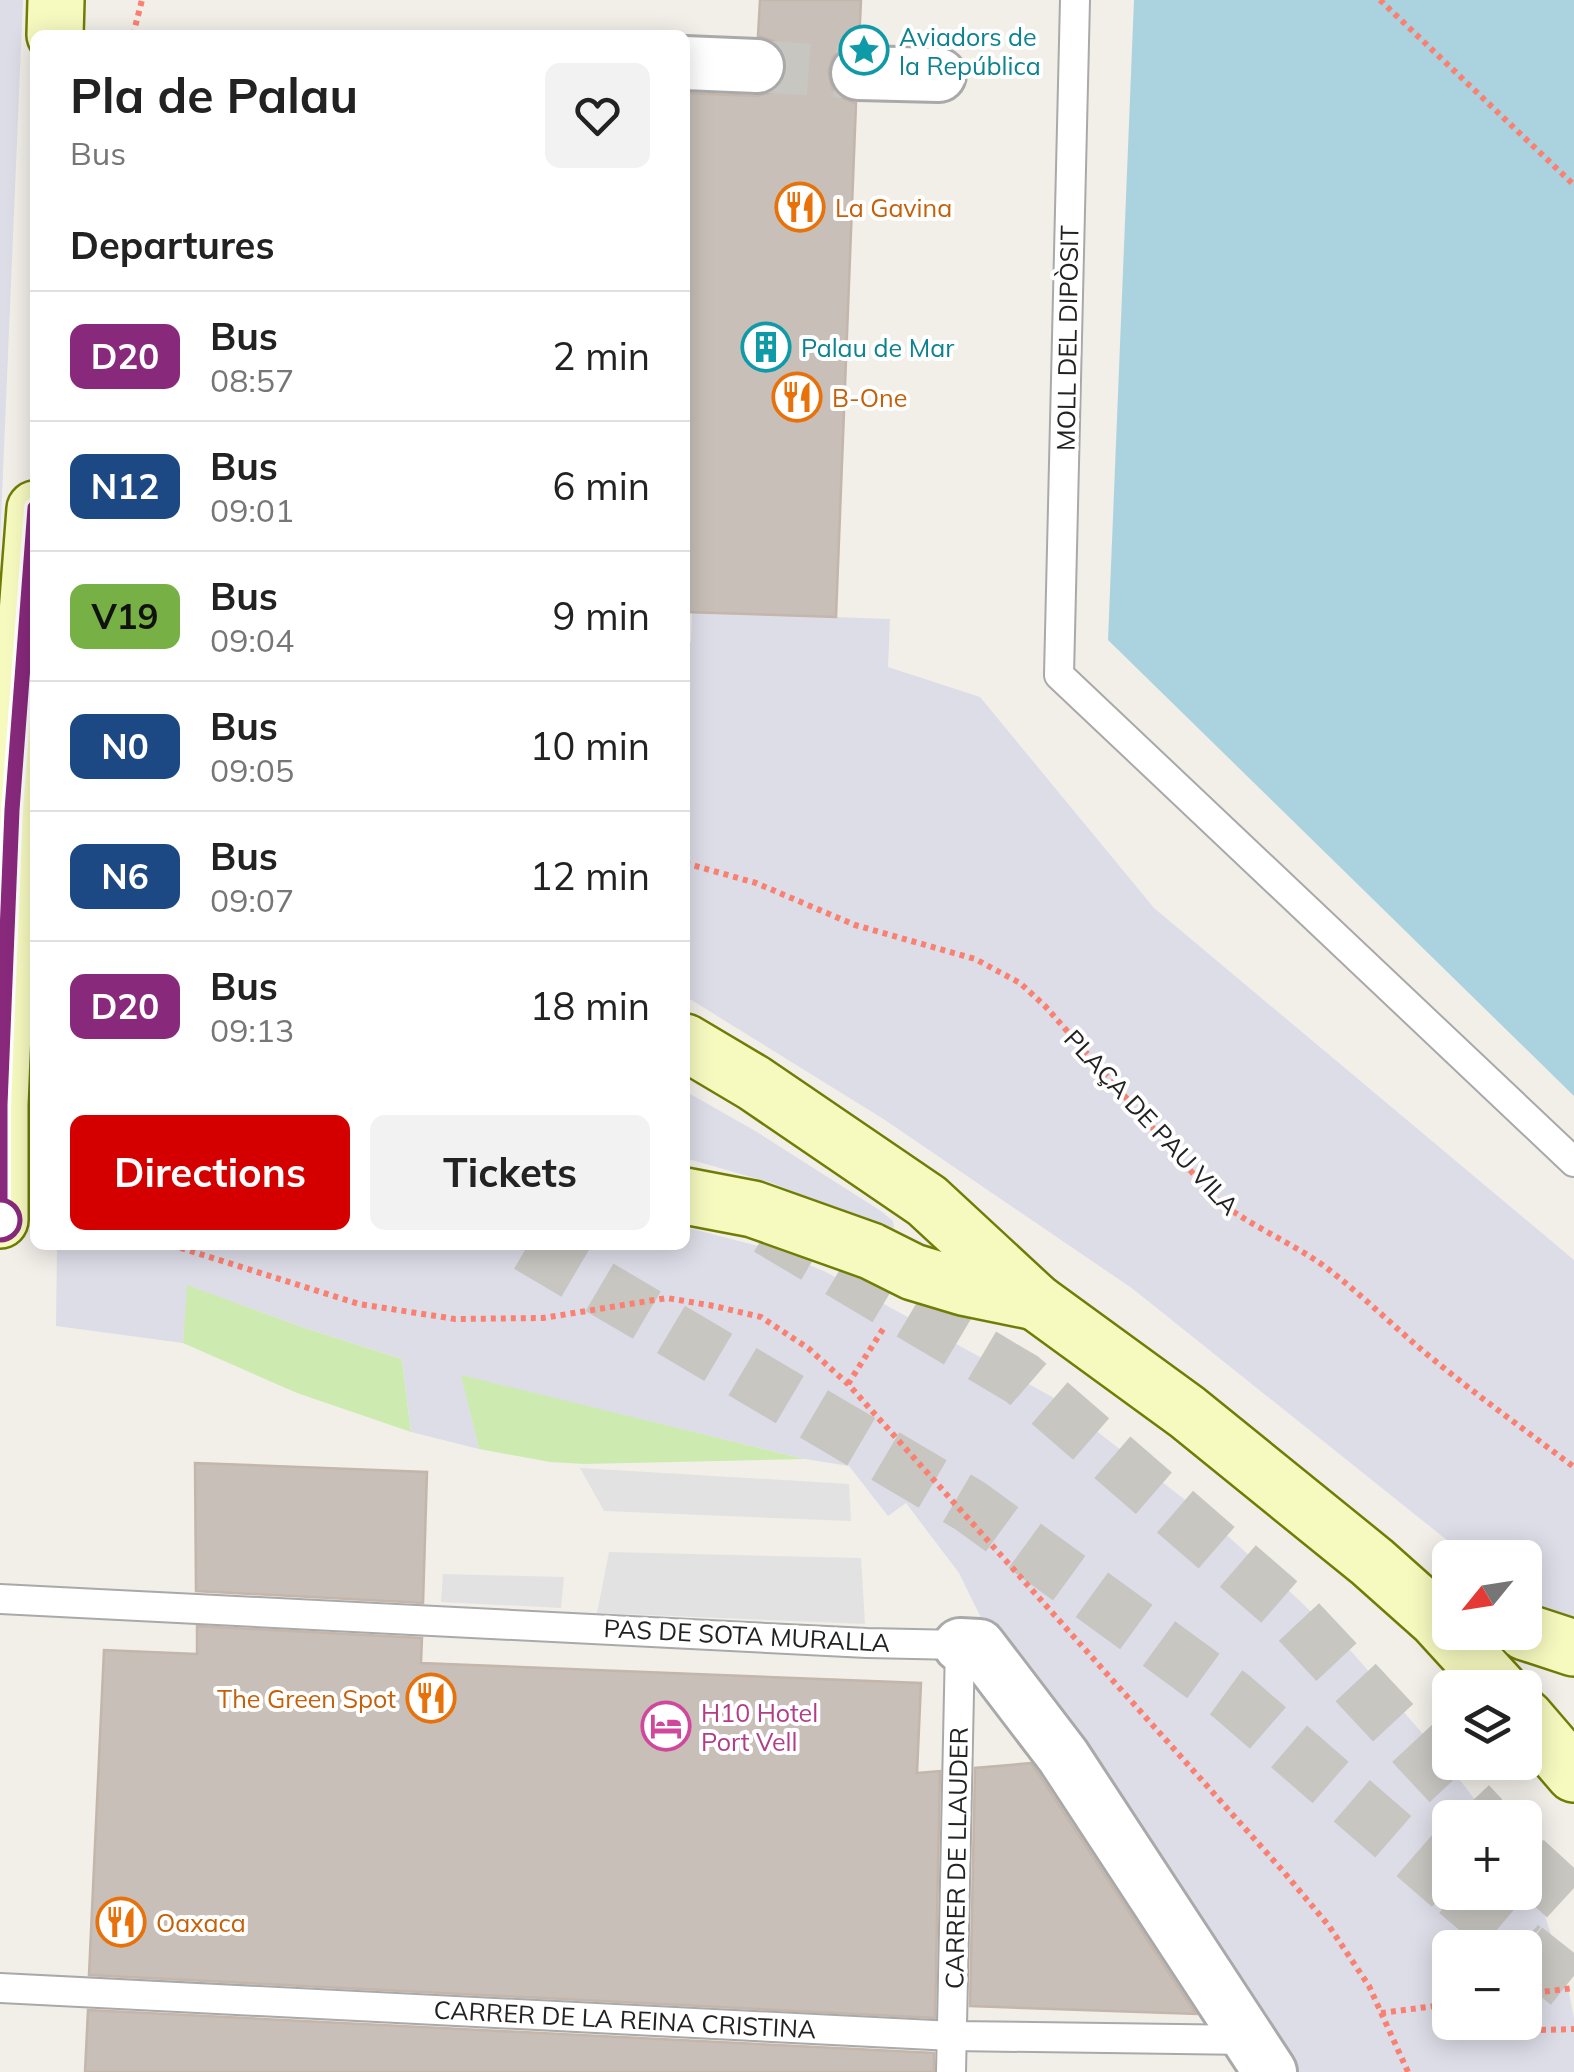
<!DOCTYPE html>
<meta charset="utf-8">
<style>
:root{--surface:#fff;--page:#f2f2f2;--text:#222;--muted:#767676;--line:#e0e0e0;--accent:#d40000}
body{margin:0;font-family:Mulish,sans-serif;background:var(--page);color:var(--text);height:100vh;display:flex;flex-direction:column;font-size:38px;white-space:nowrap}
*{box-sizing:border-box;margin:0}
p{font-size:32px;color:var(--muted)}
.icon{flex:none;width:55px;height:55px;fill:none;stroke:currentColor;stroke-width:2;stroke-linecap:round;stroke-linejoin:round}
.map{position:relative;flex:1;overflow:hidden}
.panel{position:absolute;left:30px;top:30px;width:660px;height:1220px;display:flex;flex-direction:column;background:var(--surface);border-radius:15px;box-shadow:0 5px 25px #0003}
.panel>*{flex:none}
.badge{padding:0 20px;border-radius:15px;font-size:35px;line-height:65px}
.needle{width:65px;rotate:240deg}
.buttons{position:absolute;left:1432px;top:1540px;display:grid;gap:20px}
.buttons a{display:grid;place-items:center;width:110px;height:110px;border-radius:15px;background:var(--surface);box-shadow:0 5px 25px #0003;font-size:50px}
.map>.badge{position:absolute;translate:-50% -50%;box-shadow:0 0 0 5px #fff}
h2{padding:0 40px;font-size:38px;line-height:90px}
.round{display:grid;place-items:center;flex:none;width:105px;height:105px;border-radius:15px;background:var(--page)}
.headline{display:flex;align-items:center;justify-content:space-between;height:170px;padding:0 40px}
h1{font-size:48px;font-weight:700;line-height:75px}
.action{display:flex;gap:20px;margin-top:auto;padding:20px 40px}
.action a{flex:1;height:115px;border-radius:15px;background:var(--accent);color:#fff;font-size:40px;font-weight:700;line-height:115px;text-align:center}
.action a+a{background:var(--page);color:var(--text)}
ul{padding:0;list-style:none}
li{display:flex;align-items:center;gap:30px;height:130px;padding:0 40px;border-top:2px solid var(--line)}
li div{flex:1}
li b{display:block;font-size:38px}
li em{font-style:normal}
li .badge{min-width:110px;font-weight:700;text-align:center}
.map>svg:first-child{display:block}
</style>
<div class="map">
<svg width="1574" height="2072" viewBox="0 0 1574 2072">
<rect width="100%" height="100%" fill="#f2efe9"/>
<g fill="#cdebb0">
<polygon points="186,1284 299,1326 402,1359 411,1432 297,1393 183,1343"/>
<polygon points="460,1374 805,1459 584,1464 550,1462 479,1449"/>
</g>
<g fill="#e2e2e2">
<polygon points="580,1468 849,1484 851,1521 604,1511"/>
<polygon points="609,1552 861,1558 865,1624 597,1613"/>
<polygon points="443,1574 564,1577 561,1608 441,1602"/>
</g>
<g fill="#dddde8" fill-rule="evenodd">
<polygon points="0,0 23,0 0,544"/>
<polygon points="692,612 890,619 888,667 980,697 1154,908 1574,1260 1574,1627 1540,1615 1525,1604 1525,1558 1468,1557 1133,1289 885,1120 685,996 685,642 691,642"/>
<polygon points="685,1091 757,1132 881,1211 893,1221 894,1227 891,1231 772,1183 685,1158"/>
<path d="M 685,1227 L 770,1249 L 826,1272 L 1054,1398 L 1202,1513 L 1299,1600 L 1351,1651 L 1441,1755 L 1488,1817 L 1450,1818 L 1450,1892 L 1525,1892 L 1525,1876 L 1546,1919 L 1568,1988 L 1574,2018 L 1574,2072 L 1284,2072 L 984,1624 L 959,1573 L 906,1503 L 888,1516 L 849,1466 L 805,1459 L 461,1375 L 479,1449 L 411,1432 L 402,1359 L 299,1326 L 187,1285 L 183,1343 L 56,1326 L 57,1245 L 685,1245 ZM 1450,1948 L 1525,1948 L 1525,2022 L 1450,2022 Z"/>
</g>
<polygon fill="#aad3df" points="1134,0 1574,0 1574,1096 1108,640"/>
<g fill="#c7bfb8" stroke="#c4b6ab" stroke-width="2.5">
<polygon points="760,0 861,0 859,43 843,47 833,57 828,71 832,88 842,98 856,103 836,617 685,612 685,93 757,96 772,92 782,83 787,68 784,53 774,41 758,36"/>
<polygon points="195,1463 427,1472 423,1603 196,1591"/>
<polygon points="197,1626 422,1638 421,1663 921,1683 917,1773 940,1771 935,2018 89,1975 104,1650 197,1654"/>
<polygon points="1031,1763 1038,1773 1196,2014 970,2006 975,1768"/>
<polygon points="88,2010 934,2053 934,2072 85,2072"/>
</g>
<g fill="none" stroke-linecap="round" stroke-linejoin="round">
<polyline stroke="#c8c6c1" stroke-width="52" stroke-dasharray="52 26" stroke-linecap="butt" points="757,66 858,73"/>
<g stroke="#c8c6c1" stroke-width="55" stroke-dasharray="55 28" stroke-linecap="butt">
<polyline points="768,1228 1022,1379 1285,1607 1482,1818"/>
<polyline points="528,1245 970,1506 1231,1696 1450,1886"/>
<polyline points="1525,1860 1574,1905"/>
<polyline points="1457,1892 1523,1948"/>
<polyline points="1525,1949 1574,1988"/>
</g>
<g stroke="#a9a9a9" stroke-width="32">
<g id="lane">
<polyline points="1075,0 1059,675 1574,1162"/>
<polyline points="0,1599 867,1643 960,1645 951,2072"/>
<polyline points="0,1988 953,2036 1250,2040"/>
</g>
</g>
<g stroke="#a9a9a9" stroke-width="58">
<g id="street">
<polyline points="685,63 757,66"/>
<polyline points="858,73 939,75"/>
<polyline points="960,1645 979,1646 1063,1756 1270,2072"/>
</g>
</g>
<g stroke="#707d05" stroke-width="60">
<g id="secondary">
<polyline points="55,35 56,0"/>
<polyline points="685,1042 754,1083 927,1201 1036,1302 1187,1412 1372,1562 1436,1619 1499,1688"/>
<polyline points="685,1196 753,1209 871,1251 913,1272 963,1287 1036,1302"/>
<polyline points="0,1220 0,1105 12,810 35,509"/>
<polyline points="1525,1632 1574,1648"/>
<polyline points="1525,1717 1574,1774"/>
</g>
</g>
<g stroke="#fa8072" stroke-width="6" stroke-dasharray="5 5" stroke-linecap="butt">
<polyline points="1380,0 1574,185"/>
<polyline points="133,35 142,0"/>
<path d="M 685,863 L 756,883 L 855,925 L 975,959 L 1020,983 L 1045,1006 L 1212,1195 C 1247,1226 1291,1241 1328,1269 C 1367,1299 1401,1334 1439,1364 C 1483,1400 1529,1433 1574,1467"/>
<polyline points="171,1245 359,1304 455,1319 543,1318 667,1298 714,1306 761,1317 808,1348 848,1384 1283,1871 1329,1926 1369,1986 1408,2072"/>
<polyline points="848,1384 885,1326"/>
<polyline points="1525,1994 1574,1988"/>
<polyline points="1381,2013 1450,2004"/>
<polyline points="1541,2030 1574,2029"/>
</g>
<use href="#lane" stroke="#fff" stroke-width="28"/>
<use href="#street" stroke="#fff" stroke-width="52"/>
<use href="#secondary" stroke="#f7fabf" stroke-width="55"/>
</g>
<g fill="none" stroke-linecap="round" stroke-linejoin="round">
<g stroke="#fff" stroke-width="22">
<polyline id="line" points="0,1220 0,1105 12,810 35,508"/>
</g>
<use href="#line" stroke="#88297c" stroke-width="15"/>
</g>
<defs>
<g id="sight-ring" transform="scale(2.5)"><circle r="9.5" fill="#fff" stroke="#0f9aa8" stroke-width="1.5"/><path d="M0-6L1.8-2.2L6-1.7L2.9 1.2L3.7 5.4L0 3.3L-3.7 5.4L-2.9 1.2L-6-1.7L-1.8-2.2Z" fill="#0f9aa8"/></g>
<g id="restaurant-ring" transform="scale(2.5)"><circle r="9.5" fill="#fff" stroke="#e8710a" stroke-width="1.5"/><path d="M-5-6h1v4h1v-4h1v4h1v-4h1v5L-1.5 .5V6h-2V.5L-5-1ZM5-6V6H3V1.5H1.5Q1.5-4 5-6Z" fill="#e8710a"/></g>
<g id="building-ring" transform="scale(2.5)"><circle r="9.5" fill="#fff" stroke="#0f9aa8" stroke-width="1.5"/><path d="M-4-6H4V6H1V3H-1V6H-4ZM-2.5-4.3h1.7v1.8h-1.7ZM.8-4.3h1.7v1.8H.8ZM-2.5-1h1.7V.8h-1.7ZM.8-1h1.7V.8H.8Z" fill="#0f9aa8"/></g>
<g id="hotel-ring" transform="scale(2.5)"><circle r="9.5" fill="#fff" stroke="#d1479c" stroke-width="1.5"/><path d="M-6-4.5h1.5V1H6V5H4.5V3h-9V5H-6ZM-4 0a1.8 1.8 0 1 1 3.6 0ZM.5 0V-2.5h3Q6-2.5 6 0Z" fill="#d1479c"/></g>
</defs>
<g fill-rule="evenodd">
<use href="#sight-ring" x="864" y="50"/>
<use href="#restaurant-ring" x="800" y="207"/>
<use href="#building-ring" x="766" y="347"/>
<use href="#restaurant-ring" x="797" y="397"/>
<use href="#restaurant-ring" x="431" y="1698"/>
<use href="#hotel-ring" x="666" y="1726"/>
<use href="#restaurant-ring" x="121" y="1922"/>
</g>
<circle fill="#fff" stroke="#88297c" stroke-width="5" cx="0" cy="1220" r="20"/>
<g text-anchor="middle" dominant-baseline="central" stroke-width="8" stroke-linejoin="round" paint-order="stroke">
<g font-size="25" fill="#0d838f" stroke="#fff" text-anchor="start">
<text x="899" y="36">Aviadors de<tspan x="899" dy="29">la República</tspan></text>
<text x="801" y="347">Palau de Mar</text>
</g>
<g font-size="25" fill="#c56008" stroke="#fff" text-anchor="start">
<text x="835" y="207">La Gavina</text>
<text x="832" y="397">B-One</text>
<text x="396" y="1698" text-anchor="end">The Green Spot</text>
<text x="156" y="1922">Oaxaca</text>
</g>
<g font-size="25" fill="#222" stroke="#fff">
<text transform="translate(1067 338) rotate(-89)">MOLL DEL DIPÒSIT</text>
<text transform="translate(1152 1122) rotate(47)">PLAÇA DE PAU VILA</text>
<text transform="translate(747 1635) rotate(3)">PAS DE SOTA MURALLA</text>
<text transform="translate(956 1858) rotate(-89)">CARRER DE LLAUDER</text>
<text transform="translate(625 2019) rotate(3)">CARRER DE LA REINA CRISTINA</text>
</g>
<g font-size="25" fill="#b23c85" stroke="#fff" text-anchor="start">
<text x="701" y="1712">H10 Hotel<tspan x="701" dy="29">Port Vell</tspan></text>
</g>
</g>
</svg>
<div class="buttons">
<a><svg class="needle" viewBox="-14 -14 28 28"><path d="M0-13l5 13h-10z" fill="#e53935"/><path d="M0 13l5-13h-10z" fill="#767676"/></svg></a>
<a><svg class="icon" aria-label="layers" viewBox="0 0 24 24"><path d="M12 4l9 5-9 5-9-5zM3 14l9 5 9-5"/></svg></a>
<a>+</a>
<a>−</a>
</div>
<section class="panel">
<div class="headline"><div><h1>Pla de Palau</h1><p>Bus</p></div><a class="round"><svg class="icon" aria-label="heart" viewBox="0 0 24 24"><path d="M12 20l-8-8c-3-5 5-10 8-4 3-6 11-1 8 4z"/></svg></a></div>
<h2>Departures</h2>
<ul>
<li><span class="badge" style="background:#88297c;color:#fff">D20</span><div><b>Bus</b><p>08:57</p></div><em>2 min</em></li>
<li><span class="badge" style="background:#1c4883;color:#fff">N12</span><div><b>Bus</b><p>09:01</p></div><em>6 min</em></li>
<li><span class="badge" style="background:#77b045;color:#111">V19</span><div><b>Bus</b><p>09:04</p></div><em>9 min</em></li>
<li><span class="badge" style="background:#1c4883;color:#fff">N0</span><div><b>Bus</b><p>09:05</p></div><em>10 min</em></li>
<li><span class="badge" style="background:#1c4883;color:#fff">N6</span><div><b>Bus</b><p>09:07</p></div><em>12 min</em></li>
<li><span class="badge" style="background:#88297c;color:#fff">D20</span><div><b>Bus</b><p>09:13</p></div><em>18 min</em></li>
</ul>
<div class="action"><a>Directions</a><a>Tickets</a></div>
</section>
</div>
